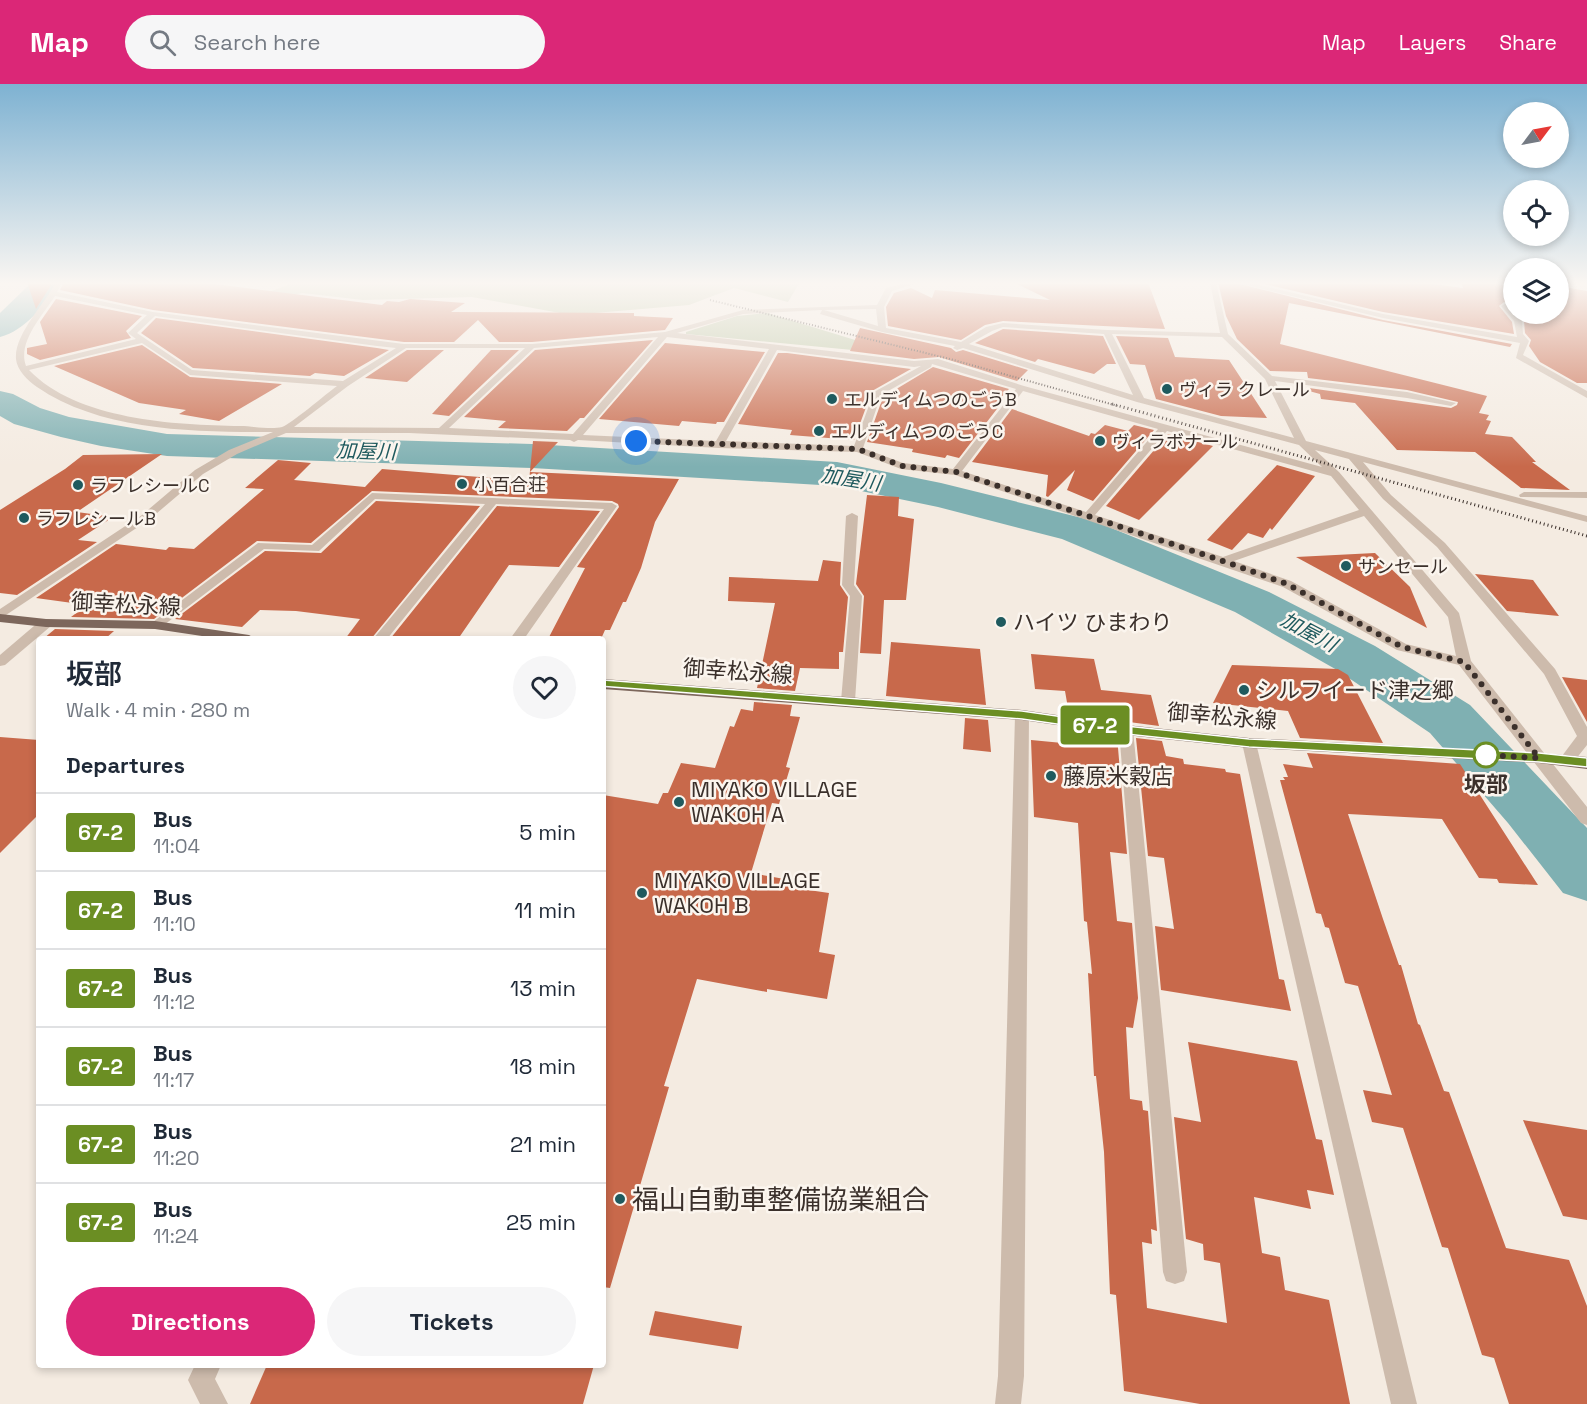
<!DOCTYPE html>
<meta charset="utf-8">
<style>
:root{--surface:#fff;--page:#f6f6f7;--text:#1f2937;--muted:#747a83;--line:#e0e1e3;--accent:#db2777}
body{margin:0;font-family:"Space Grotesk","Noto Sans JP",sans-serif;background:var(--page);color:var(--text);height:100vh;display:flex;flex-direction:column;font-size:22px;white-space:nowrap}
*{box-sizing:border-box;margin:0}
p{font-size:20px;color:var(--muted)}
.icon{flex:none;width:33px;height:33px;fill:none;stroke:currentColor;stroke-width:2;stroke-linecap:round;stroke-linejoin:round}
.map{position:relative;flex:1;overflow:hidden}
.panel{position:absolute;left:36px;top:552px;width:570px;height:732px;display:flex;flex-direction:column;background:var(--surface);border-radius:6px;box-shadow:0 3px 9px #0003}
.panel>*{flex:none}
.badge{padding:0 12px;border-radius:4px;font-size:21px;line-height:39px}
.needle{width:39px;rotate:58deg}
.fabs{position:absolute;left:1503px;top:18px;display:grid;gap:12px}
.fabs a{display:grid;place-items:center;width:66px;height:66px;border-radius:50%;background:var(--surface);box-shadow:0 3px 9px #0003;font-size:30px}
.you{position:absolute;width:30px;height:30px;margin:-15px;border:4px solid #fff;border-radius:50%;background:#1a73e8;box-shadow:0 0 0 9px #1a73e833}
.map>.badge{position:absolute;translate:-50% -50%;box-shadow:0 0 0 3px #fff}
h2{padding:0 30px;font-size:22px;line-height:54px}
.round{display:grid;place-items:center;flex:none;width:63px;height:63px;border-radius:32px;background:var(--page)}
.head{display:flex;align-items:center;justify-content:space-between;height:102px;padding:0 30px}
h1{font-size:28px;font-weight:600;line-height:45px}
.primary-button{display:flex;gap:12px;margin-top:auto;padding:12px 30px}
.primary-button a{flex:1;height:69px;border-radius:36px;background:var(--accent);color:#fff;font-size:24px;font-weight:600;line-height:69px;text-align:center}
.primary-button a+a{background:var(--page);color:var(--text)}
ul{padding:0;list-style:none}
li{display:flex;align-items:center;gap:18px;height:78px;padding:0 30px;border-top:2px solid var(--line)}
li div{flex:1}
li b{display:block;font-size:22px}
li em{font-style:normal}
li .badge{min-width:66px;font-weight:700;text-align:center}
header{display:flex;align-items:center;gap:36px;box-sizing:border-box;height:84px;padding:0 30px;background:var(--accent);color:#fff}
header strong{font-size:28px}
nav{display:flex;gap:33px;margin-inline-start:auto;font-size:21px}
.search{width:420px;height:54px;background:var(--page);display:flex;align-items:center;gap:15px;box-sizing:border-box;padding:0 21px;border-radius:33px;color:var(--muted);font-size:22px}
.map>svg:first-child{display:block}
</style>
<header>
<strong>Map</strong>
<div class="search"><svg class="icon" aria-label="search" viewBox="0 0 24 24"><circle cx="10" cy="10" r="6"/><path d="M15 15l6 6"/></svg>Search here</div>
<nav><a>Map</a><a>Layers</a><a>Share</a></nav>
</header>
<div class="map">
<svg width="1587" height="1320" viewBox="0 0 1587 1320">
<rect width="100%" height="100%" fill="#f4ebe1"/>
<g fill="#b8c4a0">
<polygon points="296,198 800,198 788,218 734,204 689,221 571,231 472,213 363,216 302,209 267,218 252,214"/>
<polygon points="767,229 904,271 686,250 686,248 737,232"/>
</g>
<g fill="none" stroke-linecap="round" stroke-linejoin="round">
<g fill="#7fb0b2" fill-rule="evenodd">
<path d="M 32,198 L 61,198 C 46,219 25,247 0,253 L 0,229 Z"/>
<polygon points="0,307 13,310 40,324 69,333 167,350 532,360 837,378 941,399 1094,437 1269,508 1375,562 1470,621 1587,744 1587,817 1563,809 1508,739 1430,649 1337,586 1235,528 1062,455 938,423 837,402 532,384 167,372 101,362 61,353 14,340 0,332"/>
</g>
</g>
<g fill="#c8694b">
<polygon points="27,198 53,198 36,225"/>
<polygon points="64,198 199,198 382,221 387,217 399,218 410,215 465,219 451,228 634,229 634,232 673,234 665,246 532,258 499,258 478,236 454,258 404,258 153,226 60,206"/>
<polygon points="1013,198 1148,198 1165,245 1003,237 985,241 961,256 888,242 886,223 894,209 911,204 932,214 935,206 1050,216"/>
<polygon points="1218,198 1232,198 1383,236 1512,260 1510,263 1289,219 1280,260 1487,312 1479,329 1489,331 1486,336 1491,337 1485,350 1512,353 1536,378 1532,378 1570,406 1521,404 1475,368 1397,366 1355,319 1321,315 1320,310 1309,307 1309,304 1451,324 1457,321 1458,318 1407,306 1308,294 1307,288 1270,287 1237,255 1226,232"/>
<polygon points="1256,198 1419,198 1463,204 1461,198 1484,198 1514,203 1514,219 1504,218 1499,222 1512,238 1514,250 1383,228"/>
<polygon points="1558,202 1587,207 1587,299 1577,299 1540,278 1529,262 1531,256 1525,249 1524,237 1519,230 1558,230"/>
<polygon points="56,215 142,232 126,247 131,254 40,276 27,270 27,264 47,260 40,238"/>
<polygon points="156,234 377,264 389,266 344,292 315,289 310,292 193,284 141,249"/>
<polygon points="860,244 951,264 956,268 963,266 1028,286 1017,297 939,273 914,275 850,267"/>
<polygon points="1003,245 1103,252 1116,280 1107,280 1094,290 1038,275 1035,278 975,259"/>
<polygon points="1116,252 1168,254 1175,273 1229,276 1267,334 1221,332 1156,315 1145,281 1130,280"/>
<polygon points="653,256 584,334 580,334 567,347 498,344 506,337 464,333 535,266"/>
<polygon points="665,259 765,268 724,338 717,338 716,340 682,337 679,342 599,335"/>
<polygon points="142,261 190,293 282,300 219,337 179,330 186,326 139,319 54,282"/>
<polygon points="407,266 444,266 407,298 365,294"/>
<polygon points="491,266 519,266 449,332 432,330"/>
<polygon points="778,269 787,269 911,285 872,307 854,356 790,351 792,346 738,340"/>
<polygon points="933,283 1009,305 995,320 1000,321 959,374 947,371 945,374 912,368 913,365 867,358 883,313"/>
<polygon points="1012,325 1089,352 1091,349 1095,350 1105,341 1128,347 1134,341 1154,346 1093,417 1067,406 1075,386 1048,413 1046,412 1048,391 972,378"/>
<polygon points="1168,350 1213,362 1139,436 1106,422"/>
<polygon points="533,357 558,358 530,388 679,395 655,438 641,484 626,518 623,518 610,546 605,546 601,555 548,555 585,484 577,483 619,423 618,420 612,417 372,407 311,459 257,457 154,535 71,533 87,521 36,514 116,460 166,466 169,463 194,465 264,405 245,404 278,376 311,379 294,396 365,403 382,385 529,397"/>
<polygon points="162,370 77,428 113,433 78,456 97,458 17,511 0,509 0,426 65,385 83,371"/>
<polygon points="1277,381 1315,392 1272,446 1270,444 1263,454 1248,449 1232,466 1207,456"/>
<polygon points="867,411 899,413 898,432 914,435 906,516 884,516 881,570 860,569 864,512 856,500"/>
<polygon points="376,417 480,422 371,555 345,555 360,535 296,527 260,526 242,543 175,535 265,467 321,469"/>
<polygon points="497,422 600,427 559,483 509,481 458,555 390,555"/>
<polygon points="1375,469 1410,503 1427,544 1296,473"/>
<polygon points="823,476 841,478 840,501 848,513 843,568 839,568 839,585 800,584 795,607 757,604 775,519 728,517 729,493 818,497"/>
<polygon points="1475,490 1533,496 1559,532 1507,527"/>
<polygon points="55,545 114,547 105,555 43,555"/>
<polygon points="891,558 980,565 986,621 886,612"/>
<polygon points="1031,570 1094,575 1101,606 1151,611 1159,642 1069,630 1065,607 1035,605"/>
<polygon points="1232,581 1338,585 1348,591 1383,659 1300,654 1288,627 1213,619"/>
<polygon points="1562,593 1587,596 1587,638"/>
<polygon points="754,618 792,621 790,632 800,633 786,683 790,684 779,720 772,719 751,789 790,796 788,803 829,809 819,868 835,871 827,915 767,905 767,908 697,895 664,1002 669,1003 610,1204 603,1203 603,711 658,720 663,709 668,709 681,679 715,684 730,642 734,643 741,625 753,627"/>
<polygon points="965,634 988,636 991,668 963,665"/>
<polygon points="1071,645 1117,652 1127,770 1110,768 1117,837 1132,839 1138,914 1133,944 1126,943 1130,1015 1142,1017 1143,1026 1148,1027 1157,1147 1151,1145 1152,1160 1142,1158 1147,1224 1227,1239 1220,1179 1204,1176 1203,1160 1186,1155 1174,1033 1201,1038 1188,958 1297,977 1316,1055 1322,1056 1334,1111 1307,1106 1311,1125 1254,1113 1262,1169 1280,1173 1285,1206 1329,1216 1350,1320 1200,1320 1124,1307 1116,1211 1110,1210 1104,1068 1096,992 1094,992 1088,889 1092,890 1087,838 1084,837 1078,739 1034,733 1031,656 1073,660"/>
<polygon points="0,653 39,656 39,730 0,769"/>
<polygon points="1136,654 1162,657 1166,672 1183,675 1184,680 1225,685 1226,688 1240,690 1279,895 1284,896 1291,927 1161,906 1155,842 1174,845 1164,774 1148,772"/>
<polygon points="1307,669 1460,680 1538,801 1499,799 1497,795 1479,794 1442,735 1348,730 1383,835 1399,881 1401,881 1418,940 1420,941 1444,1007 1449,1008 1506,1164 1569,1176 1587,1222 1587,1320 1509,1320 1494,1274 1482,1271 1448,1164 1442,1163 1403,1044 1372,1038 1363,1006 1392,1011 1358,902 1345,899 1329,844 1325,843 1321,830 1316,829 1280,696 1285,696 1283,693 1288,693 1283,680 1313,684"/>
<polygon points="1523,1036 1587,1046 1587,1136 1563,1132"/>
<polygon points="655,1227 742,1242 738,1265 649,1251"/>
<polygon points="267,1281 594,1281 583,1320 250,1320"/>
</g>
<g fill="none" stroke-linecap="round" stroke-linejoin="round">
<g fill="#cdbbac" fill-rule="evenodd">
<path d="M 56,198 L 62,198 L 57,208 L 153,228 L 404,260 L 532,260 L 665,248 L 743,226 L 877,221 L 886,204 L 910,198 L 921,198 L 892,207 L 884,223 L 886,244 L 961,258 L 986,243 L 1003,239 L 1107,246 L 1220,249 L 1210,198 L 1216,198 L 1228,250 L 1272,292 L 1407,308 L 1456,319 L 1451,322 L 1407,314 L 1275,297 L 1306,357 L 1587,432 L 1587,438 L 1363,378 L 1391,411 L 1445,459 L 1555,585 L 1587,643 L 1587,661 L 1572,680 L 1562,680 L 1559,676 L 1577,652 L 1544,590 L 1437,463 L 1383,415 L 1349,375 L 1315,366 L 1339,388 L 1459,529 L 1471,577 L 1587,723 L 1587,741 L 1581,739 L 1459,581 L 1397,566 L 1283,503 L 955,391 L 901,385 L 857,368 L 719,364 L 578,356 L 574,358 L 570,356 L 409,349 L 286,349 L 237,370 L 203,390 L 150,435 L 0,535 L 0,525 L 142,431 L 195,386 L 229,366 L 273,348 C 196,348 103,348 37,303 C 27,296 17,286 16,275 C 14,250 45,220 56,198 ZM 55,212 L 147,231 L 128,249 L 136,255 L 26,282 C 17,258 43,231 55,212 ZM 876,225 L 878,242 L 824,226 ZM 822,226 L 820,230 L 882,248 L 955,262 L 953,264 L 957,266 L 963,264 L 1137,318 L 1299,361 L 1322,383 L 1024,302 L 938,275 L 914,277 L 677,249 L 743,230 ZM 155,232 L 377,262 L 396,264 L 343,297 L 192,286 L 137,249 ZM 1003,243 L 1104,250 L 1133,311 L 969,260 L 992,247 ZM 1112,250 L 1222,253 L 1265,295 L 1294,354 L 1144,314 ZM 658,253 L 573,350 L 449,344 L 534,264 ZM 667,253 L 769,265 L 716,357 L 583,351 ZM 142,259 L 190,291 L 337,302 C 326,310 291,340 282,343 C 271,346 252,342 240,342 C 175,341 77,336 29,286 ZM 406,264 L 525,264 L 439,344 L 294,343 L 348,302 ZM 777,266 L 914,283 L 921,282 L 874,308 L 854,362 L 726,357 ZM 932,280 L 1016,305 L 953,385 L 903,379 L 863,364 L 881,311 L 931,283 ZM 1023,307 L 1158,345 L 1086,428 L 962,387 ZM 1167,347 L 1331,392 L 1359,426 L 1223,473 L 1095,431 ZM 1364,432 L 1448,533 L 1456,572 L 1406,560 L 1291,497 L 1234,477 Z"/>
<polygon points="1234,198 1246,198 1383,230 1517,253 1514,237 1501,222 1505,220 1514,221 1514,225 1512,225 1522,237 1523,250 1529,257 1523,271 1587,307 1587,314 1516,274 1520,259 1383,234"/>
<polygon points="1524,408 1587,408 1587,414 1520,413 1519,411"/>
<polygon points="372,409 612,419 617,422 524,555 510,555 604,425 496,420 387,555 373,555 485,420 375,415 319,467 264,465 160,544 155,545 149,541 258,459 312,461"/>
<polygon points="852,429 858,432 854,501 862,512 855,617 848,622 841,617 850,512 842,501 846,432"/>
<polygon points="46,535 52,539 51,542 5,581 0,582 0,571 41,536"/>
<polygon points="1022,626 1029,631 1024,1292 1021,1320 995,1320 998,1292 1015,631"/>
<polygon points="1126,641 1133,646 1187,1188 1184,1197 1175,1200 1166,1197 1163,1188 1119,646"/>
<polygon points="1249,654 1256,659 1417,1320 1391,1320 1242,659"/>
<polygon points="195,1281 221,1281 215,1295 228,1320 200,1320 188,1296"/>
</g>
<g fill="#7d675c" fill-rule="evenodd">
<polygon points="0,530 46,535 155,537 249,551 256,555 222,555 155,545 46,543 0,538"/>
<polygon points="603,595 1022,626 1126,641 1249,654 1539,669 1587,673 1587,685 1539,679 1249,664 1126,651 1022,636 603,605"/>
</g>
<polyline stroke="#3b302b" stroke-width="2" stroke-dasharray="1 2" stroke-linecap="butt" points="710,216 950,275 1118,322"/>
<polyline stroke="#3b302b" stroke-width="3" stroke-dasharray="1 3" stroke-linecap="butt" points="1112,320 1587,452"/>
</g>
<linearGradient id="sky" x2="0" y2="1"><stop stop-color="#7eb2d2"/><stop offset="0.52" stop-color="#faf6f2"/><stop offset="1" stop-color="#faf6f2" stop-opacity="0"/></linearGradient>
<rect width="1587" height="383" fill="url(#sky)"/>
<polygon fill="#6b8e23" stroke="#fff" stroke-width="1.5" points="603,596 1022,627 1126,642 1249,655 1539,669 1587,674 1587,683 1539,678 1249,663 1126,650 1022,635 599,602 598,600"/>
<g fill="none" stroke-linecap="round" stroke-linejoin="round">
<polyline stroke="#3b302b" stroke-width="6" stroke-dasharray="0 10.8" points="636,357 858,365 902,382 956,388 1223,477 1287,500 1402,563 1464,578 1539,674 1486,671"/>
</g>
<g fill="#1f5a5e" stroke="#fbf5ee" stroke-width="2">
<circle cx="1167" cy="305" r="6"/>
<circle cx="832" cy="315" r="6"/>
<circle cx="819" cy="347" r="6"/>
<circle cx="1100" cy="357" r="6"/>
<circle cx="462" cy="400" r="6"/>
<circle cx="78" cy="401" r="6"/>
<circle cx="24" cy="434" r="6"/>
<circle cx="1346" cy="482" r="6"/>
<circle cx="1001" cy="538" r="6"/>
<circle cx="1244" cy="606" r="6"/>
<circle cx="1051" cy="692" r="6"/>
<circle cx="679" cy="718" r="6"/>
<circle cx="642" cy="809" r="6"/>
<circle cx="620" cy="1115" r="6"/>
</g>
<circle fill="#fff" stroke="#6b8e23" stroke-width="3" cx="1486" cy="671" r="12"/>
<g text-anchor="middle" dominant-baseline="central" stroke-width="5" stroke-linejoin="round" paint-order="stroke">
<g font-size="18" fill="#3b302b" stroke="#fbf5ee" text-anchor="start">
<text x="1179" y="305">ヴィラ クレール</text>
<text x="844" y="315">エルディムつのごうB</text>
<text x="831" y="347">エルディムつのごうC</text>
<text x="1112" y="357">ヴィラボナール</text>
<text x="474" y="400">小百合荘</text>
<text x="90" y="401">ラフレシールC</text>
<text x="36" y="434">ラフレシールB</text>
<text x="1358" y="482">サンセール</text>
</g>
<g font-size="20" font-style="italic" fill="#1f5a5e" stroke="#fbf5ee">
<text transform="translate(366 367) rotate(2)">加屋川</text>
<text transform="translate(851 395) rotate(9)">加屋川</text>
<text transform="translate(1309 548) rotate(28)">加屋川</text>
</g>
<g font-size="22" fill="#3b302b" stroke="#fbf5ee">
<text transform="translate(126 520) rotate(3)">御幸松永線</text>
<text transform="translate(738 587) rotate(4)">御幸松永線</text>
<text transform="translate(1222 632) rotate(5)">御幸松永線</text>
</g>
<g font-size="22" fill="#3b302b" stroke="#fbf5ee" text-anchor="start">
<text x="1013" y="538">ハイツ ひまわり</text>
<text x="1256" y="606">シルフイード津之郷</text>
<text x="1063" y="692">藤原米穀店</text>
<text x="691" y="705">MIYAKO VILLAGE<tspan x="691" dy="25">WAKOH A</tspan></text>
<text x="654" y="796">MIYAKO VILLAGE<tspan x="654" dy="25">WAKOH B</tspan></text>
</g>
<g font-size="22" font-weight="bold" fill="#3b302b" stroke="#fbf5ee">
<text x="1486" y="700">坂部</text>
</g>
<g font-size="27" fill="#3b302b" stroke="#fbf5ee" text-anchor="start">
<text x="632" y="1115">福山自動車整備協業組合</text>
</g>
</g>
</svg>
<div class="fabs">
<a><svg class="needle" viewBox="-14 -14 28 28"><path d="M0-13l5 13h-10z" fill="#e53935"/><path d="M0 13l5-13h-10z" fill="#747a83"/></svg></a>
<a><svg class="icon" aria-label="locate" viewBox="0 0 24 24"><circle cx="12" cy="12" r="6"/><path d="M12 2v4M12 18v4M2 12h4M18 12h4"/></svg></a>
<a><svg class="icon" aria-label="layers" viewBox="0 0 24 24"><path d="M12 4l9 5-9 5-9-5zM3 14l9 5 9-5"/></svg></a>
</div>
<div class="you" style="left:636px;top:357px"></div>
<b class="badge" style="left:1095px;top:641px;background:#6b8e23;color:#fff">67-2</b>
<section class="panel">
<div class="head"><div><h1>坂部</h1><p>Walk · 4 min · 280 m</p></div><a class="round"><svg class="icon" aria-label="heart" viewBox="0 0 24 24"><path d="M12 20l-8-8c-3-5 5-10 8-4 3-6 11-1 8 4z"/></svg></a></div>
<h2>Departures</h2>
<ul>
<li><span class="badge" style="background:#6b8e23;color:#fff">67-2</span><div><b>Bus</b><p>11:04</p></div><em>5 min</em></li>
<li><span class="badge" style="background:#6b8e23;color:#fff">67-2</span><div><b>Bus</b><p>11:10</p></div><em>11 min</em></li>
<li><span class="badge" style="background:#6b8e23;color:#fff">67-2</span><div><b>Bus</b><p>11:12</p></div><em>13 min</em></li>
<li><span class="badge" style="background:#6b8e23;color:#fff">67-2</span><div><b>Bus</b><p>11:17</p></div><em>18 min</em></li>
<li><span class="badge" style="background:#6b8e23;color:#fff">67-2</span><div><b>Bus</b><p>11:20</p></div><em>21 min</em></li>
<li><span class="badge" style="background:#6b8e23;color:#fff">67-2</span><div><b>Bus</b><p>11:24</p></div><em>25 min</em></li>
</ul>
<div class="primary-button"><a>Directions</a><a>Tickets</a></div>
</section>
</div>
